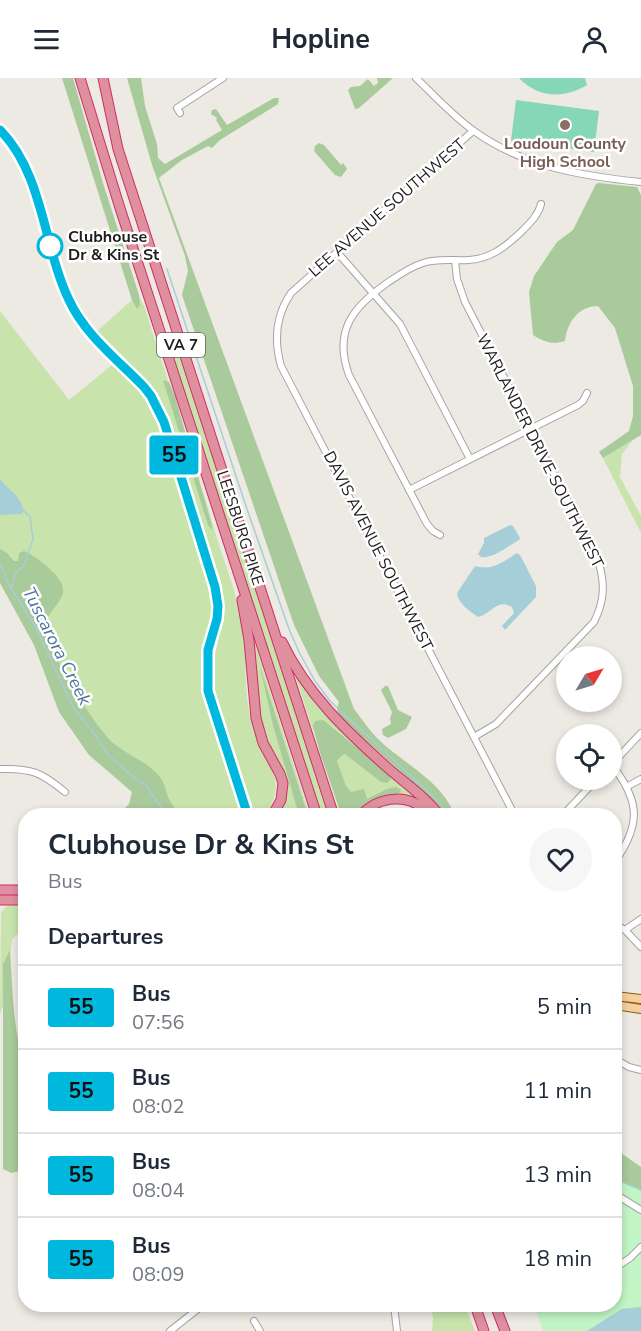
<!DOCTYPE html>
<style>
:root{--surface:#fff;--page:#f6f6f7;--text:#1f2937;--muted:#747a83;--line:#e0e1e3}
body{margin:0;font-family:"Nunito Sans",sans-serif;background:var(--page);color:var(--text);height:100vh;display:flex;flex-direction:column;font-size:22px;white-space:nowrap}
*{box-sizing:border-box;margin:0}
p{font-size:20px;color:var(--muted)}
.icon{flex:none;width:33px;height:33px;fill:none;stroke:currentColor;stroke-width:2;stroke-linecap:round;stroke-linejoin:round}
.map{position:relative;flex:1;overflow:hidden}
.drawer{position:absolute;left:18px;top:730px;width:604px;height:504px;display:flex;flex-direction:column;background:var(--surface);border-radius:24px;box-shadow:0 3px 9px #0003}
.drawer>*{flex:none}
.badge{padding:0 12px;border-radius:4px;font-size:21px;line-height:39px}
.needle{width:39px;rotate:52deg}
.tools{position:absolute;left:556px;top:568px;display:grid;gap:12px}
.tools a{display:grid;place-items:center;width:66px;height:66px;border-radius:50%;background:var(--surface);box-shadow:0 3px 9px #0003;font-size:30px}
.map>.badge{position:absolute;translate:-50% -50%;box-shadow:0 0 0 3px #fff}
h2{padding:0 30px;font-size:22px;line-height:54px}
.round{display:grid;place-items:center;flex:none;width:63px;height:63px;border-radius:32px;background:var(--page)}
.summary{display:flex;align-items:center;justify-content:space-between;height:102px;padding:0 30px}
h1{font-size:28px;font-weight:700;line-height:45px}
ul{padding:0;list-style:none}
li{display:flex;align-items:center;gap:18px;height:84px;padding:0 30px;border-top:2px solid var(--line)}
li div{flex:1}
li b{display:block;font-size:22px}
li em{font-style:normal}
li .badge{min-width:66px;font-weight:700;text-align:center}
header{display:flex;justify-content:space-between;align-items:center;height:78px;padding:0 30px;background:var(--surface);font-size:27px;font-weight:700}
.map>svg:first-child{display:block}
</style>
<header><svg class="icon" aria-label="menu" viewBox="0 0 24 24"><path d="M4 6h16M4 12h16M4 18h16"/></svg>Hopline<svg class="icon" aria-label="person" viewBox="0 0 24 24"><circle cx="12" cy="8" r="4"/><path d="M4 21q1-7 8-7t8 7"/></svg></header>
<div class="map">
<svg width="641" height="1253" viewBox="0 0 641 1253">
<rect width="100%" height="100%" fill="#edeae3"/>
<g fill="#c8e4ac">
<path d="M 133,206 L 144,228 C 168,302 192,376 214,450 C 222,478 233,505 240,533 C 248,566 243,600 249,633 C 256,675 295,697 264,738 L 255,738 L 254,736 L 214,612 L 212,592 L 223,538 L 221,504 L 166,333 L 149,304 L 97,253 L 132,222 Z"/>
<polygon points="0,233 69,322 118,282 144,309 158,332 215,509 217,541 206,599 248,738 167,738 108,677 0,486"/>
<polygon points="173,266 188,299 331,738 321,738 175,285 172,267"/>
<polygon points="633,362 622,376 620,399 641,438 641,455 603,380"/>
<polygon points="253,560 310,738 276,738 284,725 270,671 259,640"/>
<polygon points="291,585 301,602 416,719 414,722 401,719 358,738 341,738"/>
<path d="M 25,826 L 25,850 L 12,861 L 4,926 L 0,935 L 1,836 C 5,825 15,826 25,826 Z"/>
<polygon points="430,1227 465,1227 475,1253 432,1253 433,1239"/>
</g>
<g fill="#a9ca9a">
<polygon points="62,0 73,0 103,105 139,217 140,227 137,231 132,222"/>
<path d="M 127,0 L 141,0 L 145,28 L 157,66 L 158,80 L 165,86 L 222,52 L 216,42 L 217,40 L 211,36 L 212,32 L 216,31 L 227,47 L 274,20 L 279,20 L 278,26 L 220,62 L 212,70 L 208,68 L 182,82 L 159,100 L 354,631 C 362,641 369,652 377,660 C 403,686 442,702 455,738 L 445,738 L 437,726 L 341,640 L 337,632 L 339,624 L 319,598 L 294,547 L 182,217 L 188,193 L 185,178 L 152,87 Z"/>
<polygon points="377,0 393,0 359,30 355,31 348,12 351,9 360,8 368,1 374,8 378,5"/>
<polygon points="319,65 324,67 341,87 343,85 347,91 341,99 335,97 314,73 315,68"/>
<path d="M 599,105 L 637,109 L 641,117 L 641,357 L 603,380 L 599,374 L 629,353 L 633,338 L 633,308 L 615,250 L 598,228 C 578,228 567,245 565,263 C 552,267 544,264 533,257 L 529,214 L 534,198 L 557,164 L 573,152 L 596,106 Z"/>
<polygon points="163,302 169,304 175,318 212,448 212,452 208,447"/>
<path d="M 0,471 L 7,475 L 14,483 L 18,483 L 19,475 L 24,473 C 37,479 70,502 62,518 C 55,533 40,540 47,558 C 56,584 92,644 111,663 C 126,677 147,683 159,698 C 165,705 166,715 170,723 C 173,728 177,733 180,738 L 160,738 L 153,735 L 143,736 L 140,738 L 117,738 L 129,726 L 132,714 L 89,677 L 59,634 L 34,567 L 0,505 Z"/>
<polygon points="260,589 308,738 299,738 296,727 273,647"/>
<polygon points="385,608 388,608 398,632 412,639 406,651 388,660 383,657 382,651 391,646 390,641 392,634 381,612"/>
<polygon points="323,642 388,695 391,701 387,705 381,704 345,676 341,678 337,683 346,708 351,714 364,711 367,721 387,711 396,709 400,711 401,714 366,728 355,738 342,738 320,675 313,647 315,643"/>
<path d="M 10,872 C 12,895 13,968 26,983 L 25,1092 L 11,1095 L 3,1091 L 3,886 Z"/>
<polygon points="621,1075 641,1089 641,1140 615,1131 615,1086"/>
</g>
<polygon fill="#c2f5c5" points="615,1101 641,1112 641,1253 543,1253 534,1227 615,1227"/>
<g fill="#86d7b7">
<path d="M 519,0 L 585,0 L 587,7 C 564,21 538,20 519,0 Z"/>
<polygon points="516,22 599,33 594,74 511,63"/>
</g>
<g fill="#a6ced8">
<path d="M 0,401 C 9,413 19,415 24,433 L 21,436 L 0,437 Z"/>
<path d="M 510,447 L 513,448 L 520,460 L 519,462 C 508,468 493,481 481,479 L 478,476 L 484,465 L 484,460 Z"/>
<path d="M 517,475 L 520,477 L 536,508 L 536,519 L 505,552 L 502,548 L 514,535 L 512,529 C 496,520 492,536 478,539 C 470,533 458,526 457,515 L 475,488 C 493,493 502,484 517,475 Z"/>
<polygon points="641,1229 641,1253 587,1253 622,1231"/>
</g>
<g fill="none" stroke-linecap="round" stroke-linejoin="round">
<g stroke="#a6ced8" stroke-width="1.5">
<polyline points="167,191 248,434 289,551 299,574 315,603 330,623 437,722 449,738"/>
<polyline points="0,486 8,505 36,550 73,629 93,654 108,677 137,702 146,707 167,738"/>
<polyline points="11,510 16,494 23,489 33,461 30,439 24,433"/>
<polyline points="22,1036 26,1035"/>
<polyline points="615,1101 641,1112"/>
</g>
<g stroke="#a4a4a4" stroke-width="8">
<g id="minor">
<path d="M 416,0 C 435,18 453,38 474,53 C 524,89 582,98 641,104"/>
<polyline points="180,35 177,30 223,0"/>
<path d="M 0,52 C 44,97 43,167 69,222 C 85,257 118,282 144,309 L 151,318 L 164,344 L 215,509 L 218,528 L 217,541 L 208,572 L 208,613 L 248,738"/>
<path d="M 473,53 L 291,215 C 276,237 274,263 281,288 L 515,738"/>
<polyline points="337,174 400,246 470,381"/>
<path d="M 455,182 L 457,201 L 465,224 L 598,482 C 605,505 605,522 594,544 L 496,646 L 474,659"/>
<polyline points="409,412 578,327 583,323 587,315"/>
<path d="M 440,457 L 433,453 L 427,446 L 349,297 C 333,253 353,229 387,205 C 399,197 410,189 423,185 C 438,180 453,183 469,182 C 490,181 505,169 520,155 C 529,146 538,138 541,126"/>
<polyline points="612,686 641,655"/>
<path d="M 612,687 C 640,723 641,746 616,782"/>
<path d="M 0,691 C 31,690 41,694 65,714"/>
<polyline points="628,708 641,701"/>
<polyline points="562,738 596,702"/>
<polyline points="615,846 625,852 641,869"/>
<polyline points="625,852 641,841"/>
<polyline points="615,981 629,989 641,992"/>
<polyline points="615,1116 641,1132"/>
<polyline points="615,1190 630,1180 641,1169"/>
<polyline points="394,1227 397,1253"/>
<polyline points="254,1243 260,1253"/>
<polyline points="170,1253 203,1227"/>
</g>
</g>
<g stroke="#8b5e0a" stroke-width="10">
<g id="major">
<polyline points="615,918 641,921"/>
<polyline points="615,927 641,931"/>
</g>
</g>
<g stroke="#cc2f67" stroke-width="11">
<g id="highway">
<polyline points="80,0 119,127 317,738"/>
<polyline points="103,0 118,71 334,738"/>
<polyline points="242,522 249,562 256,640 263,665 280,696 283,705 281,722 272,738"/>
<path d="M 282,564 C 307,616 346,653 389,691 C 405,705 427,720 440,738"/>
<path d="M 360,738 C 379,717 412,714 430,738"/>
<polyline points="0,812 26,812"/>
<polyline points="0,822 26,822"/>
<polyline points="475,1227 484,1253"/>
<polyline points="495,1227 505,1253"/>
</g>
</g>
<use href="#minor" stroke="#fff" stroke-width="6"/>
<use href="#major" stroke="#f5cfa0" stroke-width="8"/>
<use href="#highway" stroke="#e08f9f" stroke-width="9"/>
</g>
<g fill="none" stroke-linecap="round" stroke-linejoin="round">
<g stroke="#fff" stroke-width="14">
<path id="line" d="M 0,52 C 44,97 43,168 69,222 C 85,257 118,282 144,309 L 151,318 L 164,344 L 215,509 L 218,528 L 217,541 L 208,572 L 208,613 L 248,738"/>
</g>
<use href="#line" stroke="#00b8de" stroke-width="9"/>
</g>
<circle fill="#8d6e63" stroke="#fff" stroke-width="2" cx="565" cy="47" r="6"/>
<circle fill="#fff" stroke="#00b8de" stroke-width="3" cx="50" cy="168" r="12"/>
<g text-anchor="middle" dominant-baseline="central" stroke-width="5" stroke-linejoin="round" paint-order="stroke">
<rect fill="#fff" stroke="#616161" stroke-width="1.5" x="157" y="255" width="48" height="24" rx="4.5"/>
<g font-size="15" font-weight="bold" fill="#1d1d1d">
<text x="181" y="267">VA 7</text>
</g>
<g font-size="16" font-weight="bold" fill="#785e54" stroke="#fff">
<text x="565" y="66">Loudoun County<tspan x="565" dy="18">High School</tspan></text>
</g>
<g font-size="16" fill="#1d1d1d" stroke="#fff">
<text transform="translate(387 130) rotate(-41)">LEE AVENUE SOUTHWEST</text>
<text transform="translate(540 373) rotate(63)">WARLANDER DRIVE SOUTHWEST</text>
<text transform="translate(240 450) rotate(72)">LEESBURG PIKE</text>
<text transform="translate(378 473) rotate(63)">DAVIS AVENUE SOUTHWEST</text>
</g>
<g font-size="16" font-weight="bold" fill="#1d1d1d" stroke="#fff" text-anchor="start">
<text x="68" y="159">Clubhouse<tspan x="68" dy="18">Dr &amp; Kins St</tspan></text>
</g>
<g font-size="18" font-style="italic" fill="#4d779e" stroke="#fff">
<text transform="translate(57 568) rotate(63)">Tuscarora Creek</text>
</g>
</g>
</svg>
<div class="tools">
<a><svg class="needle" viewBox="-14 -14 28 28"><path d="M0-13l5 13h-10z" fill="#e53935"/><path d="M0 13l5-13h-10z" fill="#747a83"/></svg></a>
<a><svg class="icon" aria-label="locate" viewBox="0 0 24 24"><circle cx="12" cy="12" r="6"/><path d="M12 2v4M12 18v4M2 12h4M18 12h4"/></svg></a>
</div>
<b class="badge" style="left:174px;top:377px;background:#00b8de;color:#111">55</b>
<section class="drawer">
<div class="summary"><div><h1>Clubhouse Dr &amp; Kins St</h1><p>Bus</p></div><a class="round"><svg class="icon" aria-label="heart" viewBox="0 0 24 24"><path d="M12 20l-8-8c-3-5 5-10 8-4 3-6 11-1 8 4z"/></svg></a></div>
<h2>Departures</h2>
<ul>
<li><span class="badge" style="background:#00b8de;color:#111">55</span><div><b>Bus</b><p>07:56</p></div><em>5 min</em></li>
<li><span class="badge" style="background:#00b8de;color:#111">55</span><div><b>Bus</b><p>08:02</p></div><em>11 min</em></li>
<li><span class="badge" style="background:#00b8de;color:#111">55</span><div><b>Bus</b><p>08:04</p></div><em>13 min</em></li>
<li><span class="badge" style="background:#00b8de;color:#111">55</span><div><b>Bus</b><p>08:09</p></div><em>18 min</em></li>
</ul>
</section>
</div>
